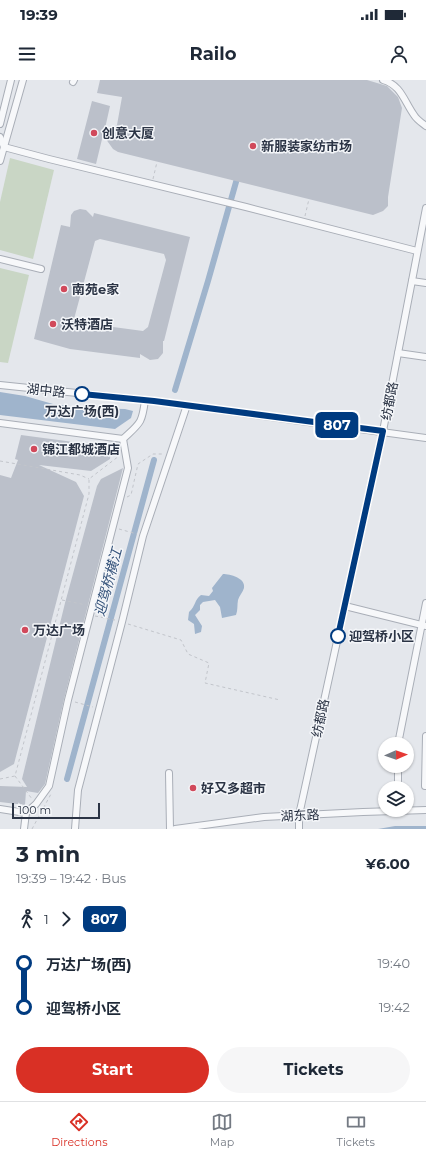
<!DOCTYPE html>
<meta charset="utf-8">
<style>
:root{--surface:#fff;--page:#f6f6f7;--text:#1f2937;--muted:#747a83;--line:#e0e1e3;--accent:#d93025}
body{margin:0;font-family:Montserrat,"Noto Sans SC",sans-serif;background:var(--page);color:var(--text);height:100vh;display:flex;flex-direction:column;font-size:15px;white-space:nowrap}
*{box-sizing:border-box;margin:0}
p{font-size:13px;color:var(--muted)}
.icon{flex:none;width:22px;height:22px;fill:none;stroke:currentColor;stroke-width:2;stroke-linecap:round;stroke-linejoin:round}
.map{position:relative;height:749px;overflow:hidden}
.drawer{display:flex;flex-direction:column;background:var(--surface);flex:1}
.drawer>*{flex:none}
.badge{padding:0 8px;border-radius:6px;font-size:14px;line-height:26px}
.needle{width:26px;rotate:88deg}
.controls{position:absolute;left:378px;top:657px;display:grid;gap:8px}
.controls a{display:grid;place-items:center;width:36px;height:36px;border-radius:50%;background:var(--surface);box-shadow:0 1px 3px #0004;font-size:20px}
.scale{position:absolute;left:12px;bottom:10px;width:88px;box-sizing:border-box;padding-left:4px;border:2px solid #2b3445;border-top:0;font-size:11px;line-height:14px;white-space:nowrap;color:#2b3445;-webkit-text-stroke:3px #f4f6f9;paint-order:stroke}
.map>.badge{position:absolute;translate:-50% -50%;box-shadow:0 0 0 2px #fff}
.legs{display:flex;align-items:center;gap:6px;height:44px;padding:0 16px;font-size:13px}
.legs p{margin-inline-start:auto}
.overview{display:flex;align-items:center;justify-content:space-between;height:68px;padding:0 16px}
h1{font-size:22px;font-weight:700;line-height:30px}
.action{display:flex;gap:8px;margin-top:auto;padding:8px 16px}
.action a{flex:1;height:46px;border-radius:24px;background:var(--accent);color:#fff;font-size:16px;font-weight:700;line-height:46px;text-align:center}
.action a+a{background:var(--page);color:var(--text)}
ul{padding:0 16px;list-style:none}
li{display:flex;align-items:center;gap:14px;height:44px;font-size:15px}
li i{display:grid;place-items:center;width:6px;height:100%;margin:0 5px;background:currentColor}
li i::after{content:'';width:10px;height:10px;margin:-5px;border:3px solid;border-radius:50%;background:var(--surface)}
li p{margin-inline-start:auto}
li:first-child i{background:linear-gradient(#0000 50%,currentColor 0)}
li:last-child i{background:linear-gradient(currentColor 50%,#0000 0)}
.status{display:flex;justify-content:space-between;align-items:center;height:28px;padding:0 20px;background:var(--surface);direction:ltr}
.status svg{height:11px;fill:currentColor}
header{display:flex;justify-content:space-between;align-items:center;height:52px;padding:0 16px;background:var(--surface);font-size:18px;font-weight:700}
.menu{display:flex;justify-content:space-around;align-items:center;height:56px;border-top:1px solid var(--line);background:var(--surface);font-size:11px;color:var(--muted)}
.menu a{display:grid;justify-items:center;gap:2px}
.menu .current{color:var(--accent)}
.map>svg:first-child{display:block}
</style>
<div class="status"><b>19:39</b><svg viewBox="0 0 49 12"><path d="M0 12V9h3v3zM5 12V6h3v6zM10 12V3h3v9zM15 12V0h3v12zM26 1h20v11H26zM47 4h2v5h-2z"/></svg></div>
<header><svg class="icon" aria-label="menu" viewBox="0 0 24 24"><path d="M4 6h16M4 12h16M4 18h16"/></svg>Railo<svg class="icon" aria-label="person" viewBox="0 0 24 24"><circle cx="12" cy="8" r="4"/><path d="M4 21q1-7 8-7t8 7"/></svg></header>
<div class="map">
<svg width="426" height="749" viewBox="0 0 426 749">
<rect width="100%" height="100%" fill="#e4e7ec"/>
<g fill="#c9d6c5">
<polygon points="10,78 54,90 33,179 0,170 0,122"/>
<polygon points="0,188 29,195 8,283 0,282"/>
</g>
<g fill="#9fb4cc">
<polygon points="0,312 25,316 53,324 83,328 125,329 133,331 131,338 115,349 0,335"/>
<path d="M 223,494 C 230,494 246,498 244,508 C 243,512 239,516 238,520 C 237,525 238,530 236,535 L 222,538 L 220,527 L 215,520 L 203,522 L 200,525 L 200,530 L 195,535 L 202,546 L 201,552 L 195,554 L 194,544 L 188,540 L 189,532 C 196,526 194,520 201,515 L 209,516 L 213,511 L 212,508 Z"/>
<polygon points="395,746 426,746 426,749 378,749"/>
</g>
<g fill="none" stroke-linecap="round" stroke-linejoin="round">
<g stroke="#9fb4cc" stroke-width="6">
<polyline points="175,310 208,201 238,95"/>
<polyline points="67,699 154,380"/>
</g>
</g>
<g fill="#bbc0ca" fill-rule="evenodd">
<polygon points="100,0 367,0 387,6 398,17 402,28 388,117 388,126 383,131 373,135 118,72 113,69 103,55 96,84 77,79 92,21 110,26 104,53 117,45 122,17 97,13"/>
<path d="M 80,129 L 86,130 L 93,137 L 94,133 L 190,157 L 164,261 L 163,261 L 163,273 L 158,279 L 150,280 L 140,274 L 140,278 L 70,269 L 34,259 L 61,145 L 70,147 L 71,135 L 74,131 ZM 100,159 L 164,174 L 166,180 L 148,247 L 143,251 L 76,242 L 74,239 L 95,161 Z"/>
<polygon points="21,355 111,367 110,379 91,391 39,385 76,402 84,416 14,684 0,692 0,395 11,398 18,380 15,379"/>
<polygon points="123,388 64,619 45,704 38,713 26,711 25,725 0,722 0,706 27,707 22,699 65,523 97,406 101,399"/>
</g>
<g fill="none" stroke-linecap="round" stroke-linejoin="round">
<g stroke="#a9aeb7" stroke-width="8">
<g id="minor">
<path d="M 383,0 C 401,5 404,21 414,35 C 417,40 422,43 426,46"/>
<polyline points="73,2 74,0"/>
<polyline points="0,44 11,0"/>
<polyline points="0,57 4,67 49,79 246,127 417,171"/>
<polyline points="0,81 23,0"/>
<polyline points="0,179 41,189"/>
<polyline points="412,201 426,203"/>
<polyline points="398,273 426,277"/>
<polyline points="0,305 154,321 426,358"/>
<polyline points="0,343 123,359"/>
<polyline points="345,526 426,546"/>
<polyline points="398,664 426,523"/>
<polyline points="398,686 398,705"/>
<polyline points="169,693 170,749"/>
<polyline points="425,706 426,656"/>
<path d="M 0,729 L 26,733 L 36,724 L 49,706 L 68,620 L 128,388 L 123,359 C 140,343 142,344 145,320"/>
<polyline points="24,749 26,733"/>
<polyline points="75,749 78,710 122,542 143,456 187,325"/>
<polyline points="175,749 264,737 363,732 426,730"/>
<polyline points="299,749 299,735 383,351 426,128"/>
</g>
</g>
<g stroke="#c2c5cb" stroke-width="1" stroke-dasharray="3 3" stroke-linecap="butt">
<polyline points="153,99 157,82"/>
<polyline points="305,136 309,119"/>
<polyline points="0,381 80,395 89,399"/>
<polyline points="127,417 131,415 138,384 153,374 163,374"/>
<polyline points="119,449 137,454"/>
<polyline points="62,520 86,525"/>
<polyline points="95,536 115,540"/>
<polyline points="128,544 181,560 188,574 209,583 205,603 280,620"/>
<polyline points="75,622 93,627"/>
<polyline points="15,696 32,719"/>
<polyline points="0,699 15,696 89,414 89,399 119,376"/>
<polyline points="32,749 51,714"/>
</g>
<use href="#minor" stroke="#f7f8fa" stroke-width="6"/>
</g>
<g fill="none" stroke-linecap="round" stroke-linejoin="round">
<g stroke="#fff" stroke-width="9">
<polyline id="line-1" points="82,314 154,321 383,351 338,556"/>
</g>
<use href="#line-1" stroke="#003b80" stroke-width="6"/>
</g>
<g fill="#d1495b" stroke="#f4f6f9" stroke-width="1.5">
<circle cx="94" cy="53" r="4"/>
<circle cx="253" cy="66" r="4"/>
<circle cx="64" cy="209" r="4"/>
<circle cx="53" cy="244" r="4"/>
<circle cx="34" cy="369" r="4"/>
<circle cx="25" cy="550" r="4"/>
<circle cx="193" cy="708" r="4"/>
</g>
<g fill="#fff" stroke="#003b80" stroke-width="2">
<circle cx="82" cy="314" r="7"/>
<circle cx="338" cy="556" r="7"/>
</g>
<g text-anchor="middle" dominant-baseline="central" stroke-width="3" stroke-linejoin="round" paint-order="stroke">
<g font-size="13" font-weight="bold" fill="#2b3445" stroke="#f4f6f9" text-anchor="start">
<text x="102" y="53">创意大厦</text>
<text x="261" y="66">新服装家纺市场</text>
<text x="72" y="209">南苑e家</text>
<text x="61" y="244">沃特酒店</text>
<text x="42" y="369">锦江都城酒店</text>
<text x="33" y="550">万达广场</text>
<text x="201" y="708">好又多超市</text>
</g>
<g font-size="13" fill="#2b3445" stroke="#f4f6f9">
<text transform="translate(46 310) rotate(6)">湖中路</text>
<text transform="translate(389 321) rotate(-79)">纺都路</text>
<text transform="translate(320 638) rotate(-78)">纺都路</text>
<text transform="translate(300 735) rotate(-3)">湖东路</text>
</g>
<g font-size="13" font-weight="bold" fill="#2b3445" stroke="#f4f6f9">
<text x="82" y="331">万达广场(西)</text>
<text x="349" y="556" text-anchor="start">迎驾桥小区</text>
</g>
<g font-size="14" font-style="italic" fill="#34527a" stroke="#f4f6f9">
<text transform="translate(108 502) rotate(-75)">迎驾桥横江</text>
</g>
</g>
</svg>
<div class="controls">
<a><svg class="needle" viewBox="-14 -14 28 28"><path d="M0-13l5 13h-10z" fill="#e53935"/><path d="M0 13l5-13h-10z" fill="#747a83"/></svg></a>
<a><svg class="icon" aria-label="layers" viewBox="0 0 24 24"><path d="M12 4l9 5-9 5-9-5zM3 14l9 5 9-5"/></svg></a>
</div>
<div class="scale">100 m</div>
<b class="badge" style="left:337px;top:345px;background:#003b80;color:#fff">807</b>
</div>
<section class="drawer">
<div class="overview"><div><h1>3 min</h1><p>19:39 – 19:42 · Bus</p></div><b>¥6.00</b></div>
<div class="legs"><svg class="icon" aria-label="walk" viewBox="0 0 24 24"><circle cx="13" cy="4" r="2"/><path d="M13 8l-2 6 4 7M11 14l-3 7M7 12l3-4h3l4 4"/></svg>1<svg class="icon" aria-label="forward" viewBox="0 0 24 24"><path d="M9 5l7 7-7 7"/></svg><b class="badge" style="background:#003b80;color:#fff">807</b></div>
<ul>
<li><i style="color:#003b80"></i><b>万达广场(西)</b><p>19:40</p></li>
<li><i style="color:#003b80"></i><b>迎驾桥小区</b><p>19:42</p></li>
</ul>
<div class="action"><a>Start</a><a>Tickets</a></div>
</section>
<nav class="menu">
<a class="current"><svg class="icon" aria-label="directions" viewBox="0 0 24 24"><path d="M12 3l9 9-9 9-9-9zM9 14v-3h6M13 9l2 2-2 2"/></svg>Directions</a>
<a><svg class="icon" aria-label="map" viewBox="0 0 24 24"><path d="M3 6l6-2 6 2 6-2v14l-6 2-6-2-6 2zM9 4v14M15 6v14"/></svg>Map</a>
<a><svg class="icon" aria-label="tickets" viewBox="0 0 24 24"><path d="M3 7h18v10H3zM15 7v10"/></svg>Tickets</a>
</nav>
